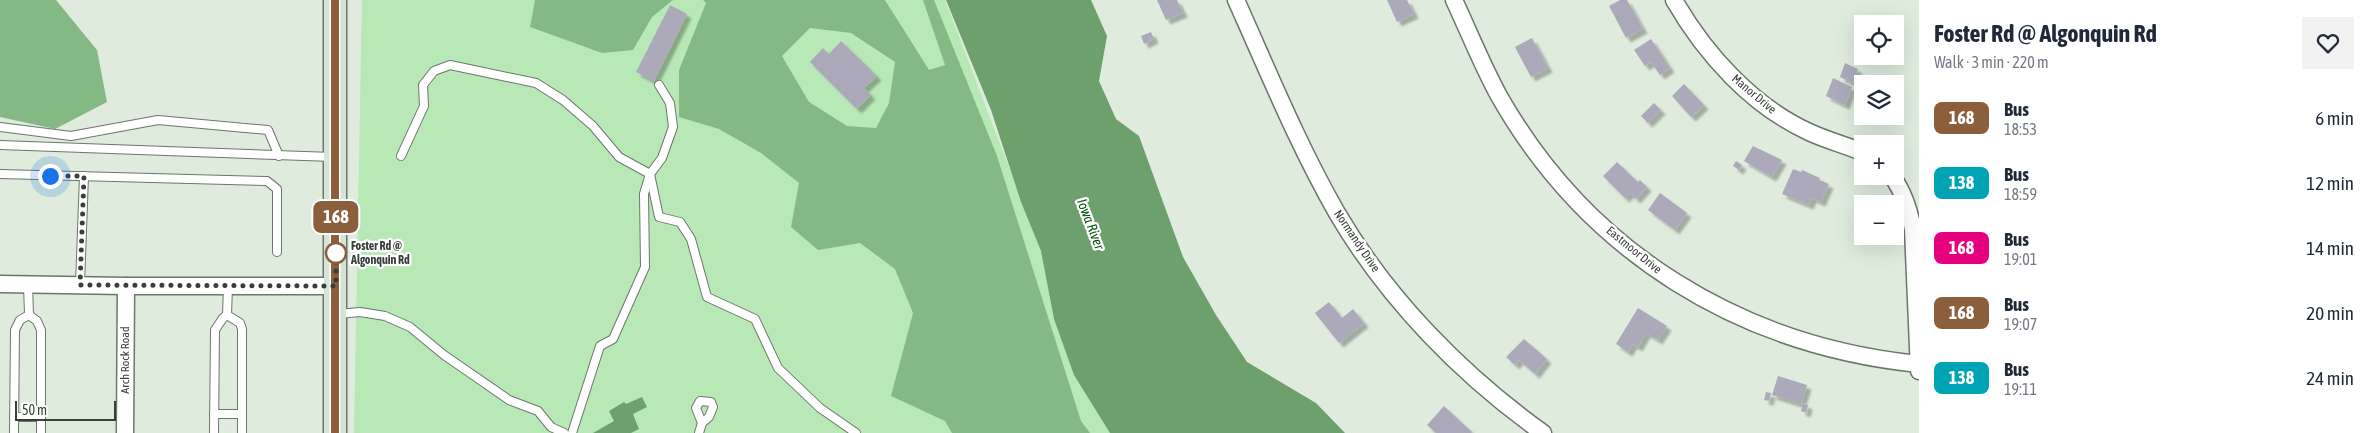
<!DOCTYPE html>
<meta charset="utf-8">
<style>
:root{--surface:#fff;--page:#f2f2f3;--text:#1f2937;--muted:#747a83}
body{margin:0;font-family:"Asap Condensed",sans-serif;background:var(--page);color:var(--text);height:100vh;display:flex;flex-direction:column;font-size:19px;white-space:nowrap}
*{box-sizing:border-box;margin:0}
p{font-size:16px;color:var(--muted)}
.icon{flex:none;width:28px;height:28px;fill:none;stroke:currentColor;stroke-width:2;stroke-linecap:round;stroke-linejoin:round}
.map{position:relative;flex:1;overflow:hidden}
.details{display:flex;flex-direction:column;background:var(--surface);width:450px}
.details>*{flex:none}
.badge{padding:0 10px;border-radius:8px;font-size:18px;line-height:32px}
.buttons{position:absolute;left:1854px;top:15px;display:grid;gap:10px}
.buttons a{display:grid;place-items:center;width:50px;height:50px;border-radius:0px;background:var(--surface);box-shadow:0 5px 20px #0002;font-size:25px}
.scale{position:absolute;left:15px;bottom:12px;width:101px;box-sizing:border-box;padding-left:5px;border:2px solid #393e38;border-top:0;font-size:14px;line-height:18px;white-space:nowrap;color:#393e38;-webkit-text-stroke:4px #fff;paint-order:stroke}
.you{position:absolute;width:25px;height:25px;margin:-12px;border:4px solid #fff;border-radius:50%;background:#1a73e8;box-shadow:0 0 0 8px #1a73e833}
.map>.badge{position:absolute;translate:-50% -50%;box-shadow:0 0 0 2px #fff}
.round{display:grid;place-items:center;flex:none;width:52px;height:52px;border-radius:0px;background:var(--page)}
.summary{display:flex;align-items:center;justify-content:space-between;height:85px;padding:0 15px}
h1{font-size:24px;font-weight:700;line-height:38px}
ul{padding:0;list-style:none}
li{display:flex;align-items:center;gap:15px;height:65px;padding:0 15px}
li div{flex:1}
li b{display:block;font-size:19px}
li em{font-style:normal}
li .badge{min-width:55px;font-weight:700;text-align:center}
main{display:flex;flex:1;min-height:0}
.map>svg:first-child{display:block}
</style>
<main>
<div class="map">
<svg width="1919" height="433" viewBox="0 0 1919 433">
<defs>
<filter id="shadow"><feDropShadow dx="4.5" dy="4.5" stdDeviation="1" flood-color="#0004"/></filter>
</defs>
<rect width="100%" height="100%" fill="#deebdd"/>
<polygon fill="#b8e8b6" points="362,0 945,0 1041,251 1118,433 354,433"/>
<g fill="#85b984" fill-rule="evenodd">
<polygon points="0,0 56,0 97,50 107,102 55,129 0,117"/>
<polygon points="535,0 673,0 652,17 633,50 602,53 530,27"/>
<path d="M 703,0 L 885,0 L 929,70 L 945,65 L 923,0 L 934,0 L 997,156 L 1081,421 L 1090,433 L 952,433 L 945,421 L 891,396 L 913,313 L 895,269 L 860,243 L 818,250 L 791,227 L 799,183 L 761,153 L 719,129 L 679,117 L 679,70 L 706,3 ZM 810,28 L 851,33 L 895,62 L 889,103 L 876,128 L 847,126 L 809,102 L 782,56 Z"/>
</g>
<g fill="#6da06c">
<polygon points="946,0 1091,0 1107,36 1099,81 1116,119 1139,136 1183,257 1216,315 1247,362 1316,403 1345,433 1110,433 1074,375 1054,319 1041,251 1021,202 991,110"/>
<polygon points="642,397 647,407 633,414 639,429 631,433 593,433 614,421 609,411 624,402 626,404"/>
</g>
<g fill="#acaaba" filter="url(#shadow)">
<polygon points="1157,0 1177,0 1183,13 1166,20"/>
<polygon points="1387,0 1407,0 1414,14 1397,22"/>
<polygon points="1620,0 1627,0 1643,29 1626,38 1609,6"/>
<polygon points="670,5 687,14 654,81 636,72"/>
<polygon points="1151,32 1154,39 1144,44 1141,36"/>
<polygon points="1532,38 1548,68 1531,77 1515,47"/>
<polygon points="1651,39 1670,68 1660,75 1651,62 1645,66 1634,50"/>
<polygon points="841,41 877,76 864,88 871,95 857,109 810,62 823,48 829,54"/>
<polygon points="1845,63 1858,69 1852,83 1840,77"/>
<polygon points="1833,78 1852,87 1845,105 1826,96"/>
<polygon points="1684,84 1704,105 1691,117 1672,96"/>
<polygon points="1654,103 1661,110 1648,123 1641,116"/>
<polygon points="1753,146 1782,160 1772,177 1744,161"/>
<polygon points="1736,161 1742,165 1739,170 1733,166"/>
<polygon points="1617,162 1638,182 1640,180 1647,187 1636,199 1630,193 1625,198 1603,176"/>
<polygon points="1793,169 1801,172 1802,170 1820,178 1819,180 1829,184 1821,202 1812,198 1809,205 1782,194"/>
<polygon points="1660,193 1687,213 1675,230 1648,210"/>
<polygon points="1329,302 1342,318 1353,309 1364,323 1339,343 1315,313"/>
<polygon points="1638,308 1667,326 1658,340 1646,333 1638,347 1633,344 1628,352 1616,344"/>
<polygon points="1524,339 1547,359 1535,374 1519,360 1515,365 1506,357"/>
<polygon points="1778,376 1807,385 1801,404 1772,395"/>
<polygon points="1766,392 1771,393 1769,401 1764,400"/>
<polygon points="1803,403 1808,405 1806,413 1801,411"/>
<polygon points="1444,406 1472,432 1471,433 1436,433 1427,425"/>
</g>
<g fill="none" stroke-linecap="round" stroke-linejoin="round">
<g stroke="#6c776b" stroke-width="10">
<g id="lane">
<polyline points="0,127 71,136 158,120 268,130 279,156"/>
<polyline points="0,145 333,157"/>
<polyline points="401,156 424,106 423,85 434,71 450,65 536,83 563,100 593,126 619,157 650,174 659,217 680,222 691,239 707,297 755,319 778,368 820,408 856,433"/>
<polyline points="0,174 267,181 277,189 277,252"/>
<polyline points="80,285 84,176"/>
<polyline points="338,314 360,312 385,316 410,327 444,355 509,400 538,411 551,427 564,433"/>
<polyline points="29,315 37,321 41,330 41,433"/>
<polyline points="227,315 228,286"/>
<polyline points="214,414 242,414"/>
<polyline points="14,417 41,417"/>
<polyline points="14,433 15,330 20,320 29,315 28,284"/>
<polyline points="214,433 215,330 223,318 227,315 240,323 242,329 242,433"/>
<polyline points="572,433 600,346 613,339 645,267 644,194 650,174 662,158 673,127 670,103 659,85"/>
<polyline points="699,433 702,423 696,408 700,401 711,402 713,407 709,417 702,423"/>
</g>
</g>
<g stroke="#6c776b" stroke-width="19">
<g id="street">
<path d="M 1236,0 C 1268,71 1298,145 1337,213 C 1388,300 1462,375 1543,433"/>
<path d="M 1454,0 C 1469,32 1482,65 1499,96 C 1588,253 1741,346 1919,364"/>
<path d="M 1674,0 C 1705,54 1752,106 1809,132 C 1826,140 1845,145 1862,152"/>
<path d="M 1892,176 C 1904,193 1909,210 1913,229 L 1919,371"/>
<polyline points="0,284 126,286 336,286"/>
<polyline points="125,433 126,286"/>
</g>
</g>
<g stroke="#6c776b" stroke-width="25">
<polyline id="secondary" points="335,0 335,433"/>
</g>
<use href="#lane" stroke="#fff" stroke-width="8"/>
<use href="#street" stroke="#fff" stroke-width="16"/>
<use href="#secondary" stroke="#d5e4d4" stroke-width="22"/>
</g>
<g fill="none" stroke-linecap="round" stroke-linejoin="round">
<g stroke="#fff" stroke-width="11">
<polyline id="line" points="335,0 335,433"/>
</g>
<use href="#line" stroke="#8b5e3c" stroke-width="8"/>
<polyline stroke="#393e38" stroke-width="5" stroke-dasharray="0 9" points="50,176 84,176 80,285 336,286 336,249 336,253"/>
</g>
<circle fill="#fff" stroke="#8b5e3c" stroke-width="2.5" cx="336" cy="253" r="10"/>
<g text-anchor="middle" dominant-baseline="central" stroke-width="4.5" stroke-linejoin="round" paint-order="stroke">
<g font-size="12" fill="#393e38" stroke="#fff">
<text transform="translate(1754 94) rotate(40)">Manor Drive</text>
<text transform="translate(1357 241) rotate(56)">Normandy Drive</text>
<text transform="translate(1634 250) rotate(39)">Eastmoor Drive</text>
<text transform="translate(125 360) rotate(-90)">Arch Rock Road</text>
</g>
<g font-size="12" font-weight="bold" fill="#393e38" stroke="#fff" text-anchor="start">
<text x="351" y="246">Foster Rd @<tspan x="351" dy="14">Algonquin Rd</tspan></text>
</g>
<g font-size="14" font-style="italic" fill="#065510" stroke="#fff">
<text transform="translate(1091 224) rotate(69)">Iowa River</text>
</g>
</g>
</svg>
<div class="buttons">
<a><svg class="icon" aria-label="locate" viewBox="0 0 24 24"><circle cx="12" cy="12" r="6"/><path d="M12 2v4M12 18v4M2 12h4M18 12h4"/></svg></a>
<a><svg class="icon" aria-label="layers" viewBox="0 0 24 24"><path d="M12 4l9 5-9 5-9-5zM3 14l9 5 9-5"/></svg></a>
<a>+</a>
<a>−</a>
</div>
<div class="scale">50 m</div>
<div class="you" style="left:50px;top:176px"></div>
<b class="badge" style="left:336px;top:217px;background:#8b5e3c;color:#fff">168</b>
</div>
<section class="details">
<div class="summary"><div><h1>Foster Rd @ Algonquin Rd</h1><p>Walk · 3 min · 220 m</p></div><a class="round"><svg class="icon" aria-label="heart" viewBox="0 0 24 24"><path d="M12 20l-8-8c-3-5 5-10 8-4 3-6 11-1 8 4z"/></svg></a></div>
<ul>
<li><span class="badge" style="background:#8b5e3c;color:#fff">168</span><div><b>Bus</b><p>18:53</p></div><em>6 min</em></li>
<li><span class="badge" style="background:#00a3b4;color:#fff">138</span><div><b>Bus</b><p>18:59</p></div><em>12 min</em></li>
<li><span class="badge" style="background:#e6007e;color:#fff">168</span><div><b>Bus</b><p>19:01</p></div><em>14 min</em></li>
<li><span class="badge" style="background:#8b5e3c;color:#fff">168</span><div><b>Bus</b><p>19:07</p></div><em>20 min</em></li>
<li><span class="badge" style="background:#00a3b4;color:#fff">138</span><div><b>Bus</b><p>19:11</p></div><em>24 min</em></li>
</ul>
</section>
</main>
